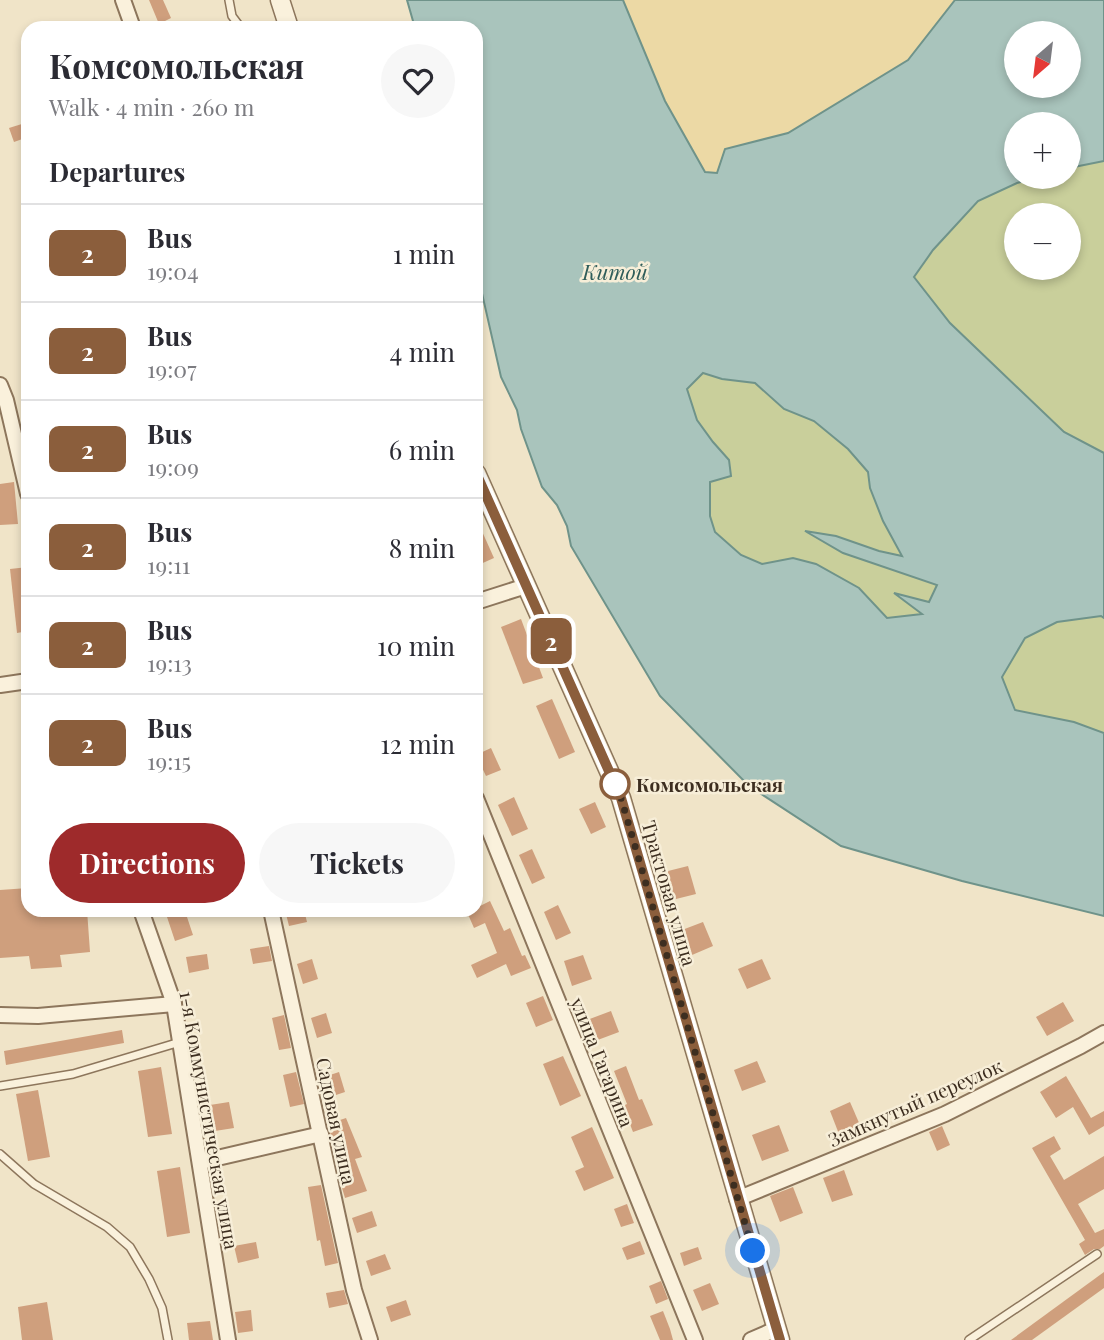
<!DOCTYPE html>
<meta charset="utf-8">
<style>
:root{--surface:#fff;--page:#f7f7f7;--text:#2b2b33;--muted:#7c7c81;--line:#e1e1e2;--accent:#9e2a2b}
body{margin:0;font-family:"Playfair Display",serif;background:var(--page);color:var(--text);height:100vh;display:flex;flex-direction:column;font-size:26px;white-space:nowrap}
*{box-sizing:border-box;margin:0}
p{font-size:23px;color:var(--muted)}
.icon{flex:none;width:38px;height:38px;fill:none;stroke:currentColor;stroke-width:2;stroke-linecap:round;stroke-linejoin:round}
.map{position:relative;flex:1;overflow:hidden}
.details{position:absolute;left:21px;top:21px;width:462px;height:896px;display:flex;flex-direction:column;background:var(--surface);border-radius:21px;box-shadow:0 4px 10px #0003}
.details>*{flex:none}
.badge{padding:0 14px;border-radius:10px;font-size:24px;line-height:46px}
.needle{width:46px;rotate:208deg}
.fabs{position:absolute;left:1004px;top:21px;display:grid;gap:14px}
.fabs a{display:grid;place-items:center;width:77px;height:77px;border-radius:50%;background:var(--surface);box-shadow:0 4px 10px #0003;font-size:35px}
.you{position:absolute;width:35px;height:35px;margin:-18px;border:5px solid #fff;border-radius:50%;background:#1a73e8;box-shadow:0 0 0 10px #1a73e833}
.map>.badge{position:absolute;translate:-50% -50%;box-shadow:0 0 0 4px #fff}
h2{padding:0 28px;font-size:26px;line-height:63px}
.round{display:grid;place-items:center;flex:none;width:74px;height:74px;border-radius:37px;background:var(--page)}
.overview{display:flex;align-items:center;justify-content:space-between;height:119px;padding:0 28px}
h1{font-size:33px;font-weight:700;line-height:52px}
.button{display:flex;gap:14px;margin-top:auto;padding:14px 28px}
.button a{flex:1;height:80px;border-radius:42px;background:var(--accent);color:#fff;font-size:28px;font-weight:700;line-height:80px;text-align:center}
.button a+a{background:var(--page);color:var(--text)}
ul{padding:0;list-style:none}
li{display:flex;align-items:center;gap:21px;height:98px;padding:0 28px;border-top:2px solid var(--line)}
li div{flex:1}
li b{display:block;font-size:26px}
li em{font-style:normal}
li .badge{min-width:77px;font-weight:700;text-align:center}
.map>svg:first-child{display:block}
</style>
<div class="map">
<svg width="1104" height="1340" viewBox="0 0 1104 1340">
<rect width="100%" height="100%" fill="#f0e4c8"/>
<g fill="#c9cf9b" fill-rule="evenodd">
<path d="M 1104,161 L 1104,453 L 1064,432 L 950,323 L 914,277 L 933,250 L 978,201 L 1017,183 L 1039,177 L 1069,177 L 1069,168 ZM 1017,215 L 1069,215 L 1069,268 L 1017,268 Z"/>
<polygon points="703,372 722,379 755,383 784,409 814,421 848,449 868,472 870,488 883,521 903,557 879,551 836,536 843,553 937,585 929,602 896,594 923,614 887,618 859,588 844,580 793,558 762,565 741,555 715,532 710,516 710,481 729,460 713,442 697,420 686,389"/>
<polygon points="1101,616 1104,618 1104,733 1074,722 1015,710 1002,677 1025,638 1057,622"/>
</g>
<polygon fill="#ecd9a5" points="623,0 955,0 908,60 788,133 725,149 718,173 705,172 665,102"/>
<path fill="#a9c4bc" stroke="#6f938a" stroke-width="2" fill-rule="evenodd" d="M 407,0 L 623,0 L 665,101 L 705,172 L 717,173 L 725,149 L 788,133 L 908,60 L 955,0 L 1104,0 L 1104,161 L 1069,168 L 1069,124 L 1017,124 L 1017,177 L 1039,177 L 1017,183 L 978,201 L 933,250 L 914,277 L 950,323 L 1064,432 L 1104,453 L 1104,618 L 1101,616 L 1057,622 L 1025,638 L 1002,677 L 1015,710 L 1074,722 L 1104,733 L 1104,916 L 962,881 L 841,846 L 749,786 L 660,696 L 571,546 L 567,526 L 557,505 L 542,487 L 521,429 L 517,410 L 501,377 L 476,267 L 476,28 L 415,28 ZM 1017,33 L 1069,33 L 1069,86 L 1017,86 ZM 703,373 L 722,379 L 755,383 L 784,409 L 814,421 L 848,449 L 868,472 L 870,488 L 883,521 L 902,556 L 879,551 L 836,536 L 805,531 L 843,553 L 937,585 L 929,602 L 894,593 L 922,614 L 887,618 L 859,588 L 816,564 L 793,558 L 762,564 L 741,555 L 715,532 L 710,516 L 710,482 L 731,476 L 729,460 L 713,442 L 697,420 L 687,389 Z"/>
<g fill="#cf9f7d">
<polygon points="149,0 163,0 171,18 159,24"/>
<polygon points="25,123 28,137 14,142 9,128"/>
<polygon points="14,482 18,524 0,525 0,484"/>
<polygon points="476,518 494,558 476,566"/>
<polygon points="28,567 28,631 17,633 10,569"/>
<polygon points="521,619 543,678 523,684 501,627"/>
<polygon points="552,699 575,752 559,759 536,706"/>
<polygon points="491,748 501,770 486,776 476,755"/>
<polygon points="514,797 528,829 512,836 498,805"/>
<polygon points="595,802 606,827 591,834 579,809"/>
<polygon points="532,849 545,878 532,884 519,855"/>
<polygon points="688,866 696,894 672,900 664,872"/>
<polygon points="28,888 28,910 87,910 90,952 60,955 62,967 31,969 29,956 0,958 0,890"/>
<polygon points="490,901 504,931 510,928 522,956 525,955 531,968 511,976 506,964 477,978 471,965 497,953 485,923 474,928 467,912 476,910 476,908"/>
<polygon points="558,905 571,933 556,940 544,912"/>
<polygon points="285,910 304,910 307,922 289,926"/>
<polygon points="185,911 193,935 175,941 167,917"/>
<polygon points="703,922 713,946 692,955 682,930"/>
<polygon points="269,946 272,961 253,964 250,949"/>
<polygon points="207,954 209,969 189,973 186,957"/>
<polygon points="583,955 592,979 572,986 564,961"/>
<polygon points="312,959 318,979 303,984 297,964"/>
<polygon points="762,959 771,979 747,989 738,969"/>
<polygon points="543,996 553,1020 536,1027 526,1003"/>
<polygon points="1063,1002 1074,1021 1047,1036 1036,1017"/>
<polygon points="611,1011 619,1032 595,1041 587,1020"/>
<polygon points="326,1013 332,1033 317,1038 311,1018"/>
<polygon points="284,1015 291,1048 279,1050 272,1018"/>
<polygon points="122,1030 124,1043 6,1065 4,1051"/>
<polygon points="563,1056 581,1096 560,1106 543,1064"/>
<polygon points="757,1061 766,1082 742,1091 734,1070"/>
<polygon points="626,1066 639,1100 642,1099 653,1125 633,1132 623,1106 627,1104 614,1071"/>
<polygon points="161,1067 172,1134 148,1137 138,1071"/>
<polygon points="296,1072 304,1104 290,1107 283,1075"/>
<polygon points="339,1072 345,1092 330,1097 324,1077"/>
<polygon points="1066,1076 1091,1118 1104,1111 1104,1126 1089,1135 1073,1107 1056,1118 1040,1092"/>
<polygon points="38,1090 50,1157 28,1161 16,1094"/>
<polygon points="229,1102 234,1128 215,1131 210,1105"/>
<polygon points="850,1102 860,1125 839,1134 830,1111"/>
<polygon points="346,1118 362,1157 355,1159 367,1191 345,1198 340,1181 348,1179 333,1139 332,1140 328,1124"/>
<polygon points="779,1125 789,1151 762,1161 752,1135"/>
<polygon points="942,1126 950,1145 937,1151 929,1132"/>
<polygon points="592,1127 614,1178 584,1191 575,1171 584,1167 571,1137"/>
<polygon points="1054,1136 1061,1149 1050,1156 1064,1180 1104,1156 1104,1189 1078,1204 1095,1233 1104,1229 1104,1246 1100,1249 1094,1249 1085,1255 1079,1244 1085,1240 1032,1148"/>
<polygon points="180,1167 190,1233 167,1237 157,1171"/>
<polygon points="844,1170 853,1195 832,1202 823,1178"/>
<polygon points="321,1185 338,1263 325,1266 320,1240 317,1241 308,1187"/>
<polygon points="793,1187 803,1213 780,1222 770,1196"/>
<polygon points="627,1204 634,1223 621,1227 614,1209"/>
<polygon points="372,1211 377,1226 357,1233 352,1218"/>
<polygon points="640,1241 645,1254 627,1260 622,1248"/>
<polygon points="256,1242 259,1258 238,1263 234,1246"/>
<polygon points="698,1247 702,1259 684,1266 680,1253"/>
<polygon points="385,1254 391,1269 371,1276 366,1261"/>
<polygon points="1104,1272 1104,1288 1032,1340 1011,1340"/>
<polygon points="661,1281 668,1299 656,1304 649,1286"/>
<polygon points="710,1283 719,1304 702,1311 693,1290"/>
<polygon points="344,1290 348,1304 329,1308 326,1293"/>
<polygon points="406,1300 411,1315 391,1322 386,1307"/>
<polygon points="47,1302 53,1340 22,1340 18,1307"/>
<polygon points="251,1310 253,1331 238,1333 235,1312"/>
<polygon points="663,1311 670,1329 673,1340 660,1340 650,1316"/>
<polygon points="210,1321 213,1340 189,1340 187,1323"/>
</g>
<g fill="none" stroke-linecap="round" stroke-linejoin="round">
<g stroke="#8d765c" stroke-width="10">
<g id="service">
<polyline points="229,0 232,16 241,28"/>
<polyline points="0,1086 73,1074 180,1042"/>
<polyline points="0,1154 34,1184 107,1227 130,1247 149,1279 162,1308 168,1340"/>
<polyline points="969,1340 1097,1254"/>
</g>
</g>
<g stroke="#8d765c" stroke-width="18">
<g id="minor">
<polyline points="123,0 133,28"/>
<polyline points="0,385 6,400 28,494"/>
<polyline points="476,602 526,586"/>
<polyline points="0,685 28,681"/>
<polyline points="476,798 695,1340"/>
<polyline points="141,910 174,1004 228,1340"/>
<polyline points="271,910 354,1290 370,1340"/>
<polyline points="0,1015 38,1016 174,1004"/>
<polyline points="200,1162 321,1134"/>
<polyline points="737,1199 945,1114 1081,1046 1104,1033"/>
<polyline points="751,1340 776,1329"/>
</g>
</g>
<g stroke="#8d765c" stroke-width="21">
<g id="tertiary">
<polyline points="280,0 289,28"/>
<polyline points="476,473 621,798 780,1340"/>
</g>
</g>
<use href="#service" stroke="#faf1dc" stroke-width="7"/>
<use href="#minor" stroke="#faf1dc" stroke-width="14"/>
<use href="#tertiary" stroke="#faf1dc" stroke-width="18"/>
</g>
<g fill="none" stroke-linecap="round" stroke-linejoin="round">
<g stroke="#fff" stroke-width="16">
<polyline id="line" points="476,473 621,798 780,1340"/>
</g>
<use href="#line" stroke="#8b5e3c" stroke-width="10"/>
<polyline stroke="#3d2e20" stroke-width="7" stroke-dasharray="0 12.6" points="615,784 610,774 621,798 753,1251"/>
</g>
<circle fill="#fff" stroke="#8b5e3c" stroke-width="3.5" cx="615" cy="784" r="14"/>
<g text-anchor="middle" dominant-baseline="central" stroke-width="5" stroke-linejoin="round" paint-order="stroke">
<g font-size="19" font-weight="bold" fill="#3d2e20" stroke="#f7eed8" text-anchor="start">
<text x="636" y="784">Комсомольская</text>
</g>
<g font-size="19" fill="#3d2e20" stroke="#f7eed8">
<text transform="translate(670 893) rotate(74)">Трактовая улица</text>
<text transform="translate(603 1062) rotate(68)">улица Гагарина</text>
<text transform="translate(915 1102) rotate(-24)">Замкнутый переулок</text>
<text transform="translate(210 1120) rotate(80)">1-я Коммунистическая улица</text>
<text transform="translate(337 1121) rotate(78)">Садовая улица</text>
</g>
<g font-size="21" font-style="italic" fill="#2f5d5a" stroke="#f7eed8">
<text x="615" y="271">Китой</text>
</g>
</g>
</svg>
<div class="fabs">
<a><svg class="needle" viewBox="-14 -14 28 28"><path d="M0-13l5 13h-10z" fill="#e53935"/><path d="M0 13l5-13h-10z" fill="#7c7c81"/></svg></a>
<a>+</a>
<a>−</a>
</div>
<div class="you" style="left:753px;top:1251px"></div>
<b class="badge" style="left:551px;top:641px;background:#8b5e3c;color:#fff">2</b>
<section class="details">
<div class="overview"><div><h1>Комсомольская</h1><p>Walk · 4 min · 260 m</p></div><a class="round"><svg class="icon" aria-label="heart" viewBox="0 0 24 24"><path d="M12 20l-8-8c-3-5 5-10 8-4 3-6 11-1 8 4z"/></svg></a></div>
<h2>Departures</h2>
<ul>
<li><span class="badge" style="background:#8b5e3c;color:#fff">2</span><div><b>Bus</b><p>19:04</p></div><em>1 min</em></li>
<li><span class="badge" style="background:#8b5e3c;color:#fff">2</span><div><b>Bus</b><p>19:07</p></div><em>4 min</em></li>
<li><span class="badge" style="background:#8b5e3c;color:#fff">2</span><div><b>Bus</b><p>19:09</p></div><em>6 min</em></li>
<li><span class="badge" style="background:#8b5e3c;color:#fff">2</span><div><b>Bus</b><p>19:11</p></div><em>8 min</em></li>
<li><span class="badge" style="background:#8b5e3c;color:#fff">2</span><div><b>Bus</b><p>19:13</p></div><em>10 min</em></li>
<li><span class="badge" style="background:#8b5e3c;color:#fff">2</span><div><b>Bus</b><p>19:15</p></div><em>12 min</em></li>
</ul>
<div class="button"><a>Directions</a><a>Tickets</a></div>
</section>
</div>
